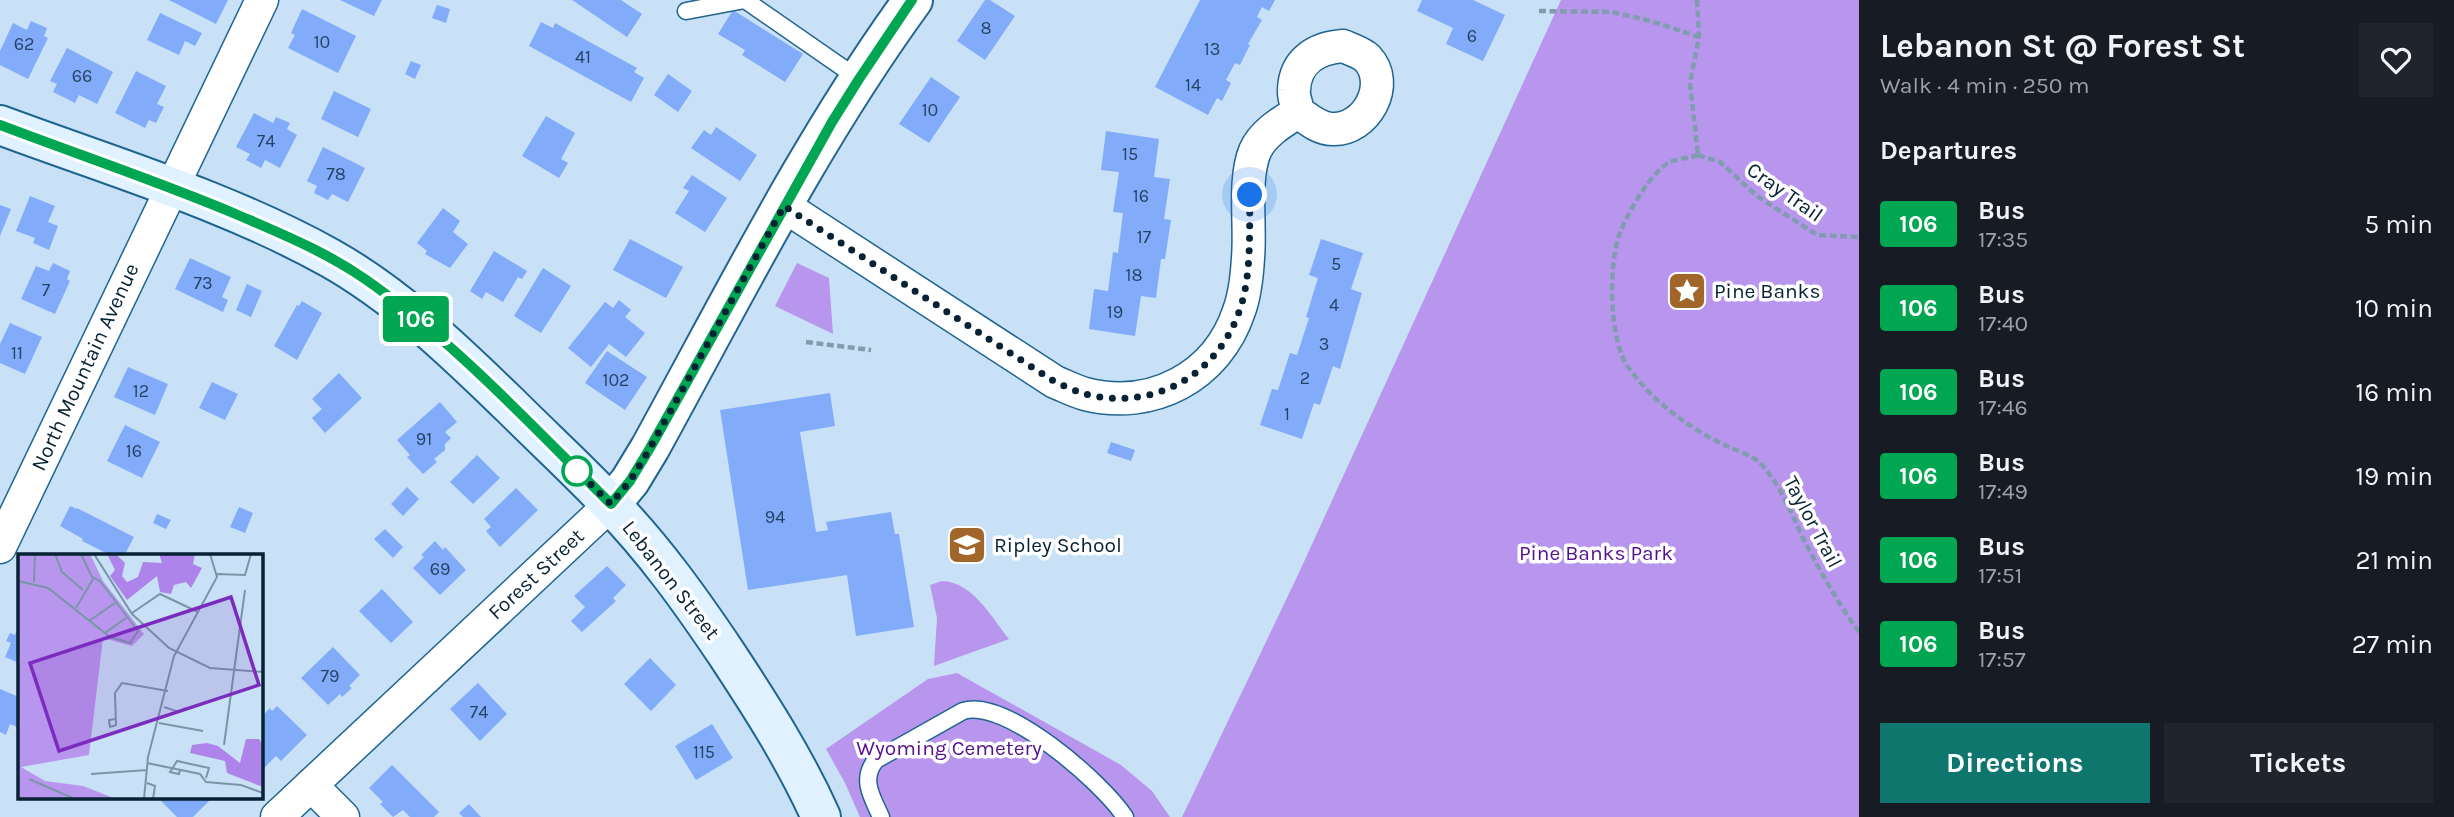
<!DOCTYPE html>
<meta charset="utf-8">
<style>
:root{--surface:#171b24;--page:#20242c;--text:#f1f3f6;--muted:#9ea1a6;--accent:#0f766e}
body{margin:0;font-family:Karla,sans-serif;background:var(--page);color:var(--text);height:100vh;display:flex;flex-direction:column;font-size:26px;white-space:nowrap}
*{box-sizing:border-box;margin:0}
p{font-size:23px;color:var(--muted)}
.icon{flex:none;width:38px;height:38px;fill:none;stroke:currentColor;stroke-width:2;stroke-linecap:round;stroke-linejoin:round}
.map{position:relative;flex:1;overflow:hidden}
.sheet{display:flex;flex-direction:column;background:var(--surface);width:595px}
.sheet>*{flex:none}
.badge{padding:0 14px;border-radius:5px;font-size:24px;line-height:46px}
.you{position:absolute;width:35px;height:35px;margin:-18px;border:5px solid #fff;border-radius:50%;background:#1a73e8;box-shadow:0 0 0 10px #1a73e833}
.map>.badge{position:absolute;translate:-50% -50%;box-shadow:0 0 0 4px #fff}
h2{padding:0 21px;font-size:26px;line-height:63px}
.round{display:grid;place-items:center;flex:none;width:74px;height:74px;border-radius:0px;background:var(--page)}
.overview{display:flex;align-items:center;justify-content:space-between;height:119px;padding:0 21px}
h1{font-size:33px;font-weight:700;line-height:52px}
.button{display:flex;gap:14px;margin-top:auto;padding:14px 21px}
.button a{flex:1;height:80px;border-radius:0px;background:var(--accent);color:#fff;font-size:28px;font-weight:700;line-height:80px;text-align:center}
.button a+a{background:var(--page);color:var(--text)}
ul{padding:0;list-style:none}
li{display:flex;align-items:center;gap:21px;height:84px;padding:0 21px}
li div{flex:1}
li b{display:block;font-size:26px}
li em{font-style:normal}
li .badge{min-width:77px;font-weight:700;text-align:center}
main{display:flex;flex:1;min-height:0}
.map>svg:first-child{display:block}
</style>
<main>
<div class="map">
<svg width="1859" height="817" viewBox="0 0 1859 817">
<rect width="100%" height="100%" fill="#c8e1f6"/>
<g fill="#b996ee">
<polygon points="1561,0 1859,0 1859,817 1182,817 1297,577"/>
<polygon points="797,263 829,278 833,334 775,306"/>
<path d="M 942,581 C 973,582 991,617 1009,639 L 934,666 L 937,618 L 930,585 Z"/>
<polygon points="957,673 1121,765 1152,791 1170,817 860,817 845,783 826,749 928,679"/>
</g>
<g fill="#82acf9">
<polygon points="169,0 228,0 216,24"/>
<polygon points="340,0 382,0 374,16"/>
<polygon points="572,0 621,0 642,14 627,37"/>
<polygon points="985,0 990,0 1015,16 985,60 957,41"/>
<polygon points="1200,0 1275,0 1269,11 1262,7 1257,17 1262,20 1248,44 1250,45 1240,65 1235,63 1226,80 1231,83 1222,101 1217,98 1208,115 1155,87"/>
<polygon points="1422,0 1473,0 1505,15 1483,61 1446,44 1453,28 1417,11"/>
<polygon points="437,5 450,9 446,23 432,18"/>
<polygon points="302,9 356,36 338,73 288,48 295,35 291,33"/>
<polygon points="733,10 803,54 785,82 742,55 745,50 718,34"/>
<polygon points="160,13 202,33 195,46 185,41 179,55 147,40"/>
<polygon points="31,21 47,28 44,36 48,38 28,79 0,65 0,51 13,23 27,30"/>
<polygon points="541,22 553,28 555,23 637,68 634,72 644,78 631,102 529,46"/>
<polygon points="67,48 113,72 97,104 79,95 75,103 53,92 57,84 50,81"/>
<polygon points="411,61 421,65 415,79 405,74"/>
<polygon points="136,71 166,86 157,104 164,107 156,123 149,120 145,128 115,113"/>
<polygon points="668,74 692,91 678,112 654,95"/>
<polygon points="931,77 960,97 929,143 899,124"/>
<polygon points="334,91 371,109 358,137 321,119"/>
<polygon points="254,113 273,123 276,117 290,123 287,129 297,135 280,168 265,160 261,168 246,160 250,154 236,147"/>
<polygon points="546,116 575,133 561,159 568,163 559,178 522,156"/>
<polygon points="716,127 757,155 740,181 691,148 704,130 711,135"/>
<polygon points="1106,131 1159,139 1154,177 1170,179 1164,219 1171,220 1165,259 1161,259 1156,298 1141,296 1135,336 1089,329 1094,289 1108,291 1113,252 1118,253 1123,213 1113,212 1119,172 1101,170"/>
<polygon points="323,147 365,168 348,202 332,194 328,200 314,193 317,186 307,181"/>
<polygon points="692,175 727,198 705,232 675,213 689,191 683,188"/>
<polygon points="30,196 55,206 48,222 58,226 49,250 33,243 35,238 16,231"/>
<polygon points="0,205 11,209 0,236"/>
<polygon points="443,208 460,221 453,232 468,244 450,268 425,254 427,251 417,243"/>
<polygon points="630,239 683,267 666,298 613,270"/>
<polygon points="1321,239 1363,253 1351,289 1362,293 1340,369 1333,366 1320,405 1314,403 1302,439 1260,425 1272,389 1278,390 1290,353 1297,355 1309,318 1306,317 1318,278 1309,275"/>
<polygon points="494,251 527,271 522,279 518,277 503,302 486,292 482,299 470,291"/>
<polygon points="190,258 231,277 222,297 228,300 223,312 175,289"/>
<polygon points="53,263 70,271 67,279 70,281 55,314 21,299 36,266 49,271"/>
<polygon points="543,268 571,286 541,333 514,316"/>
<polygon points="247,284 262,291 251,317 236,310"/>
<polygon points="619,300 631,310 625,317 645,333 626,357 609,344 591,367 568,348 605,302 613,308"/>
<polygon points="302,301 322,313 297,360 274,346 297,305 299,306"/>
<polygon points="10,323 42,337 25,374 0,363 0,344"/>
<polygon points="607,351 647,377 625,410 585,383"/>
<polygon points="128,367 168,384 155,415 114,397"/>
<polygon points="339,373 362,398 325,433 312,418 322,409 312,399"/>
<polygon points="212,382 238,394 225,420 199,408"/>
<polygon points="830,393 835,426 800,432 816,532 828,530 826,522 891,512 895,534 899,534 914,627 856,636 847,575 748,590 720,410"/>
<polygon points="440,402 457,422 445,432 451,438 445,444 445,450 434,459 437,462 423,474 407,457 410,455 397,440"/>
<polygon points="125,425 160,442 142,478 107,461"/>
<polygon points="1111,442 1135,450 1131,461 1107,453"/>
<polygon points="477,455 500,478 473,504 450,482"/>
<polygon points="407,487 419,499 403,516 391,504"/>
<polygon points="516,488 538,510 500,547 486,531 491,527 484,519"/>
<polygon points="70,506 77,509 77,508 134,537 124,556 112,556 82,541 83,539 60,526"/>
<polygon points="239,507 253,513 245,533 230,527"/>
<polygon points="157,514 171,520 166,529 153,523"/>
<polygon points="385,529 403,547 393,558 374,539"/>
<polygon points="435,541 443,550 445,547 466,570 440,595 413,568 424,557 421,555"/>
<polygon points="607,566 626,585 613,598 616,601 582,632 571,621 585,607 574,596"/>
<polygon points="382,589 413,622 391,643 359,611"/>
<polygon points="19,625 19,663 5,657 11,643 6,641 10,633 15,635"/>
<polygon points="333,647 360,675 349,686 352,688 342,697 340,694 328,705 301,678"/>
<polygon points="650,658 676,685 651,711 624,684"/>
<polygon points="478,683 507,714 480,741 450,709"/>
<polygon points="0,689 19,697 19,728 10,724 6,735 0,732"/>
<polygon points="277,706 307,735 281,761 276,756 261,771 261,717 270,708 272,711"/>
<polygon points="712,724 733,758 696,780 675,746"/>
<polygon points="392,765 439,812 434,817 410,817 403,810 393,817 380,804 383,802 369,788"/>
<polygon points="158,798 212,798 193,817 177,817"/>
<polygon points="469,804 481,817 463,817 459,813"/>
</g>
<g fill="none" stroke-linecap="round" stroke-linejoin="round">
<g stroke="#206491" stroke-width="19">
<g id="service">
<polyline points="686,11 745,0 859,79"/>
<path d="M 881,817 C 872,797 860,779 876,760 L 963,711 C 1005,697 1103,783 1125,817"/>
</g>
</g>
<g stroke="#206491" stroke-width="35">
<g id="minor">
<path d="M 1343,46 C 1350,49 1362,53 1367,58 C 1392,84 1366,131 1332,129 C 1319,129 1308,119 1298,112 C 1297,105 1293,96 1294,90 C 1295,60 1317,48 1343,46 Z"/>
<path d="M 784,206 L 1055,382 C 1065,386 1075,391 1085,394 C 1152,411 1217,377 1239,311 C 1245,295 1247,275 1248,258 C 1251,226 1243,180 1255,151 C 1263,133 1282,122 1298,112"/>
<polyline points="0,547 262,0"/>
<polyline points="311,785 343,817"/>
<polyline points="277,817 611,504"/>
</g>
</g>
<g stroke="#206491" stroke-width="42">
<path id="tertiary" d="M 611,504 L 630,481 L 650,448 C 733,297 811,140 913,0"/>
</g>
<g stroke="#206491" stroke-width="42">
<path id="secondary" d="M 0,125 C 110,166 228,201 330,258 C 399,297 455,352 511,406 C 544,439 578,470 610,504 C 654,549 691,601 726,653 C 761,706 795,759 821,817"/>
</g>
<g stroke="#819baf" stroke-width="4.5" stroke-dasharray="7 3.5" stroke-linecap="butt">
<polyline points="1697,0 1699,37 1690,83 1698,155"/>
<polyline points="1539,11 1612,12 1651,21 1699,37"/>
<path d="M 1698,155 C 1689,158 1675,159 1668,163 C 1650,174 1627,214 1620,233 C 1608,263 1609,341 1628,367 C 1643,388 1664,408 1685,422 C 1698,431 1713,440 1727,446 C 1737,451 1752,455 1760,463 C 1780,484 1790,510 1802,536 C 1819,569 1837,602 1859,632"/>
<polyline points="1698,155 1720,162 1757,196 1817,235 1859,237"/>
<polyline points="806,342 871,350"/>
</g>
<use href="#service" stroke="#fff" stroke-width="16"/>
<use href="#minor" stroke="#fff" stroke-width="32"/>
<use href="#tertiary" stroke="#fff" stroke-width="38"/>
<use href="#secondary" stroke="#e0f2ff" stroke-width="38"/>
</g>
<g fill="none" stroke-linecap="round" stroke-linejoin="round">
<g stroke="#fff" stroke-width="16">
<path id="line" d="M 0,125 C 79,155 160,182 238,215 C 282,234 326,252 365,279 C 453,340 535,429 611,504 L 630,481 L 650,448 L 832,122 L 859,79 L 912,0"/>
</g>
<use href="#line" stroke="#00a651" stroke-width="10"/>
<path stroke="#062234" stroke-width="7" stroke-dasharray="0 12.6" d="M 577,471 L 575,469 L 611,504 L 630,481 L 650,448 L 784,206 L 1055,382 C 1065,386 1075,391 1085,394 C 1152,411 1216,377 1239,312 C 1252,276 1249,233 1250,195"/>
</g>
<defs>
<g id="sight-square" transform="scale(2.0125)"><rect x="-9" y="-9" width="18" height="18" rx="4" fill="#a3662a" stroke="#fff"/><path d="M0-6L1.8-2.2L6-1.7L2.9 1.2L3.7 5.4L0 3.3L-3.7 5.4L-2.9 1.2L-6-1.7L-1.8-2.2Z" fill="#fff"/></g>
<g id="school-square" transform="scale(2.0125)"><rect x="-9" y="-9" width="18" height="18" rx="4" fill="#a3662a" stroke="#fff"/><path d="M0-5L7-2L0 1L-7-2ZM-4 1L0 2.5L4 1V4Q0 6-4 4Z" fill="#fff"/></g>
</defs>
<g fill-rule="evenodd">
<use href="#sight-square" x="1687" y="291"/>
<use href="#school-square" x="967" y="545"/>
</g>
<circle fill="#fff" stroke="#00a651" stroke-width="3.5" cx="577" cy="471" r="14"/>
<g text-anchor="middle" dominant-baseline="central" stroke-width="7" stroke-linejoin="round" paint-order="stroke">
<g font-size="18" fill="#254465">
<text x="986" y="28">8</text>
<text x="1472" y="36">6</text>
<text x="322" y="42">10</text>
<text x="24" y="44">62</text>
<text x="1212" y="49">13</text>
<text x="583" y="57">41</text>
<text x="82" y="76">66</text>
<text x="1193" y="85">14</text>
<text x="930" y="110">10</text>
<text x="266" y="141">74</text>
<text x="1130" y="154">15</text>
<text x="336" y="174">78</text>
<text x="1141" y="196">16</text>
<text x="1144" y="237">17</text>
<text x="1336" y="264">5</text>
<text x="1134" y="275">18</text>
<text x="203" y="283">73</text>
<text x="46" y="290">7</text>
<text x="1334" y="305">4</text>
<text x="1115" y="312">19</text>
<text x="1324" y="344">3</text>
<text x="17" y="353">11</text>
<text x="1305" y="378">2</text>
<text x="616" y="380">102</text>
<text x="141" y="391">12</text>
<text x="1287" y="414">1</text>
<text x="424" y="439">91</text>
<text x="134" y="451">16</text>
<text x="775" y="517">94</text>
<text x="440" y="569">69</text>
<text x="330" y="676">79</text>
<text x="479" y="712">74</text>
<text x="704" y="752">115</text>
</g>
<g font-size="21" fill="#062234" stroke="#fff">
<text transform="translate(1785 192) rotate(35)">Cray Trail</text>
<text transform="translate(85 367) rotate(-65)">North Mountain Avenue</text>
<text transform="translate(1813 522) rotate(62)">Taylor Trail</text>
<text transform="translate(536 574) rotate(-43)">Forest Street</text>
<text transform="translate(671 580) rotate(52)">Lebanon Street</text>
</g>
<g font-size="21" fill="#062234" stroke="#fff" text-anchor="start">
<text x="1714" y="291">Pine Banks</text>
<text x="994" y="545">Ripley School</text>
</g>
<g font-size="21" fill="#55128e" stroke="#fff">
<text x="1596" y="553">Pine Banks Park</text>
<text x="949" y="748">Wyoming Cemetery</text>
</g>
</g>
<g transform="translate(18 554)">
<rect width="245" height="245" fill="#c8e1f6"/>
<path d="M 0,0 L 72,0 L 85,27 L 126,80 L 114,92 L 85,84 L 71,201 L 3,213 L 27,227 L 65,232 L 98,245 L 0,245 Z" fill="#b996ee"/>
<path d="M 89,0 L 98,0 L 107,9 L 104,22 L 109,28 L 120,23 L 125,8 L 144,9 L 141,0 L 177,0 L 175,10 L 184,14 L 173,34 L 168,28 L 156,31 L 153,40 L 142,38 L 139,22 L 109,46 L 92,22 L 97,16 ZM 228,185 L 241,185 L 245,191 L 245,233 L 209,219 L 207,207 L 172,199 L 174,191 L 189,189 L 200,192 L 222,209 Z" fill="#ae84eb"/>
<path fill="none" stroke="#7a95a8" stroke-width="2" d="M 37,0 L 44,18 L 65,36M 76,0 L 114,60 L 151,94 L 192,114 L 245,118M 199,20 L 227,21 L 233,0M 0,27 L 30,34 L 92,83 L 112,89 L 120,77 L 82,27 L 74,23 L 63,0M 16,28 L 17,0M 58,54 L 75,25M 114,59 L 142,40 L 180,58M 71,67 L 97,49M 87,79 L 108,64M 146,153 L 161,158 L 167,154M 97,165 L 91,166 L 92,173 L 98,171 L 97,139 L 104,129 L 150,137M 141,169 L 185,177M 206,191 L 227,36M 129,209 L 182,220 L 188,228 L 223,231 L 245,239M 162,215 L 161,220 L 152,218 L 159,207 L 191,214 L 188,224M 73,220 L 129,216M 11,225 L 57,245M 129,229 L 137,232 L 135,245M 126,245 L 130,203 L 156,102 L 199,23 L 192,0"/>
<path fill="#7b2cbf" fill-opacity="0.15" stroke="#7b2cbf" stroke-width="3.5" d="M 213,43 L 241,131 L 41,197 L 12,109 Z"/>
<rect width="245" height="245" fill="none" stroke="#062234" stroke-width="3.5"/>
</g>
</svg>
<div class="you" style="left:1250px;top:195px"></div>
<b class="badge" style="left:416px;top:319px;background:#00a651;color:#fff">106</b>
</div>
<section class="sheet">
<div class="overview"><div><h1>Lebanon St @ Forest St</h1><p>Walk · 4 min · 250 m</p></div><a class="round"><svg class="icon" aria-label="heart" viewBox="0 0 24 24"><path d="M12 20l-8-8c-3-5 5-10 8-4 3-6 11-1 8 4z"/></svg></a></div>
<h2>Departures</h2>
<ul>
<li><span class="badge" style="background:#00a651;color:#fff">106</span><div><b>Bus</b><p>17:35</p></div><em>5 min</em></li>
<li><span class="badge" style="background:#00a651;color:#fff">106</span><div><b>Bus</b><p>17:40</p></div><em>10 min</em></li>
<li><span class="badge" style="background:#00a651;color:#fff">106</span><div><b>Bus</b><p>17:46</p></div><em>16 min</em></li>
<li><span class="badge" style="background:#00a651;color:#fff">106</span><div><b>Bus</b><p>17:49</p></div><em>19 min</em></li>
<li><span class="badge" style="background:#00a651;color:#fff">106</span><div><b>Bus</b><p>17:51</p></div><em>21 min</em></li>
<li><span class="badge" style="background:#00a651;color:#fff">106</span><div><b>Bus</b><p>17:57</p></div><em>27 min</em></li>
</ul>
<div class="button"><a>Directions</a><a>Tickets</a></div>
</section>
</main>
